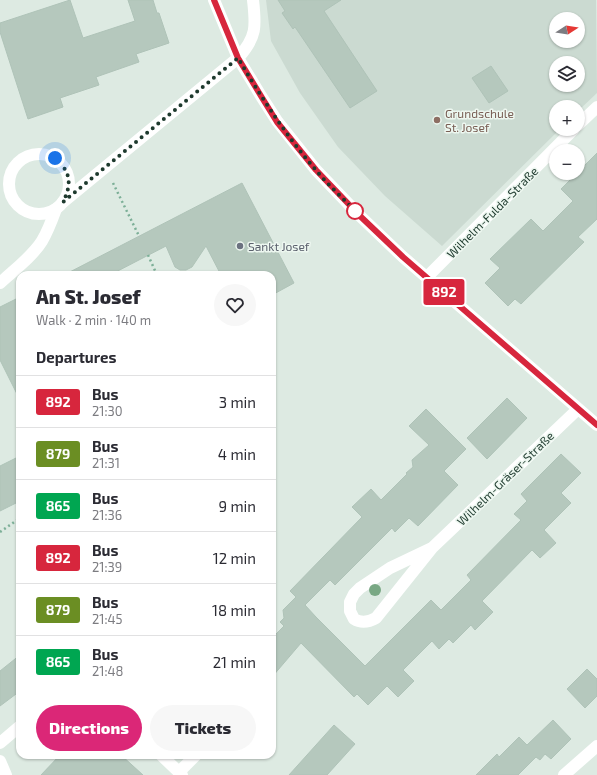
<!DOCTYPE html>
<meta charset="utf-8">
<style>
:root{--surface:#fff;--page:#f7f7f7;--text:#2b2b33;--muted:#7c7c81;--line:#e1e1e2;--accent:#db2777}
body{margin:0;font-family:"Exo 2",sans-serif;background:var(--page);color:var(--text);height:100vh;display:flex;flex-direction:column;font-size:15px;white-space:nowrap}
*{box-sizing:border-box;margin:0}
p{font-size:13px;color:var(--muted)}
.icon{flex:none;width:22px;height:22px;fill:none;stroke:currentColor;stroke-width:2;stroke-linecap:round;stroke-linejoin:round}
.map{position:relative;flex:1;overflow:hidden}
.sheet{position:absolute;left:16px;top:271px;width:260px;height:488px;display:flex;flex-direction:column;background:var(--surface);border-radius:12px;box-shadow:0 1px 3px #0004}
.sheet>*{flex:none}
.badge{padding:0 8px;border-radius:3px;font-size:14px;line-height:26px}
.needle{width:26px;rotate:78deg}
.buttons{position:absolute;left:549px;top:12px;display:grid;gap:8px}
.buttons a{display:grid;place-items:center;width:36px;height:36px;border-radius:50%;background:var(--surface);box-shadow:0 1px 3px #0004;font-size:20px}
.you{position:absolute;width:20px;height:20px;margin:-10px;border:3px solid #fff;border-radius:50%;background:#1a73e8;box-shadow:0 0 0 6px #1a73e833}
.map>.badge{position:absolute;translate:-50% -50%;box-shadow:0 0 0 2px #fff}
h2{padding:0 20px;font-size:15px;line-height:36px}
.round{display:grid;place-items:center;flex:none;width:42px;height:42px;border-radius:21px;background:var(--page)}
.overview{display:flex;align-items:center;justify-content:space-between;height:68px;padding:0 20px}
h1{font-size:19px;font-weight:800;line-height:30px}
.button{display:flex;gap:8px;margin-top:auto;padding:8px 20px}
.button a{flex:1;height:46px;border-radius:24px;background:var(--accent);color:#fff;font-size:16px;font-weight:800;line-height:46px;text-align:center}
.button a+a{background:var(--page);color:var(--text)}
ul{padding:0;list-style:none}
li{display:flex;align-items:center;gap:12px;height:52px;padding:0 20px;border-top:1px solid var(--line)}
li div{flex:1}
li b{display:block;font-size:15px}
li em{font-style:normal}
li .badge{min-width:44px;font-weight:700;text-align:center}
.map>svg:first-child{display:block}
</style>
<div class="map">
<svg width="597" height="775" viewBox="0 0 597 775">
<rect width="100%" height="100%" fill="#ddeae2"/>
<path fill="#cbdad1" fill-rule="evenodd" d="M 266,0 L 596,0 L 597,93 L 578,111 L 578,107 L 556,107 L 556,129 L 560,129 L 442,246 L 385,196 L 338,147 L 300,93 L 271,41 ZM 556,19 L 578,19 L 578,41 L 556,41 ZM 556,63 L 578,63 L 578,85 L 556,85 Z"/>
<g fill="#b5c8bd" stroke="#afc3b8">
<polygon points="70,0 83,38 135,21 128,0 153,0 157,13 159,13 169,43 136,54 139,62 96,77 99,85 60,98 63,107 28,119 0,32 0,23"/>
<polygon points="278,0 341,0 324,11 377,91 350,108 295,27 293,29 282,13 285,11"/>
<polygon points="491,66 508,91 489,103 472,78"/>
<polygon points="597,153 597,219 578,237 584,242 521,304 515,299 508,306 485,283 500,268 490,259 531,219 543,231 573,201 561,189"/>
<polygon points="242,183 294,283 272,295 272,275 221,275 206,246 192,267 186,270 180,270 175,267 166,246 110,275 64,275"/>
<polygon points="20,297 20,400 0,360 0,307"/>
<polygon points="507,398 527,418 487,459 467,438"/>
<polygon points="426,409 466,449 444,471 458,485 418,526 409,518 395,532 392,528 335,585 330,580 305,605 316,617 365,666 431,600 441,610 471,580 467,575 521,520 514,514 527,501 521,494 561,454 581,473 561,493 571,503 544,530 556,543 540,558 532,550 482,601 493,612 475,630 471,625 453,643 449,639 439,649 432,641 403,670 414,681 398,697 387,686 368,705 357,694 354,697 301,643 272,677 272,638 284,626 280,622 284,618 283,610 296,597 290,591 362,517 352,507 371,489 381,500 407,474 406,473 413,467 412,460 429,445 409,426"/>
<polygon points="20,456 20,501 0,511 0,466"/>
<polygon points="20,655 20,691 0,706 0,671"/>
<polygon points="587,669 597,679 597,696 585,708 567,689"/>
<polygon points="553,720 571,739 551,759 545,754 540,760 536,757 518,775 476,775 497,754 499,757 519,737 527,745"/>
<polygon points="334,725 355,744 327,775 289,775"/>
<polygon points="60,755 121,755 143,775 41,775"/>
</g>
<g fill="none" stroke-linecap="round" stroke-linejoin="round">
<g stroke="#7caf97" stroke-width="2.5" stroke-dasharray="2 3" stroke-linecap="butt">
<polyline points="113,183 139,236"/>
<polyline points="148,255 157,275"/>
<polyline points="0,532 20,518"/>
</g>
<g stroke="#fff" stroke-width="12">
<polyline points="214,0 238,58 261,96 277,121 316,170 360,216 403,257 597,425"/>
<polyline points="578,125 597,107"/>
<circle cx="39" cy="184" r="30"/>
<path d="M 63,202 L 238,58 C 257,37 256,26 253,0"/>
<polyline points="427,277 574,129"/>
<path d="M 0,283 C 14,270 32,257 42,241 C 48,231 52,220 56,209"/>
<path d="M 432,548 L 376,618 C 369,622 362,624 354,619 L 350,611 L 350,602 L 354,594 L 360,588 L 390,568 L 432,548 L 578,409"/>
<polyline points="0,743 20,726"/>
<polyline points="161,755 182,775"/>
<polyline points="0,761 6,775"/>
<polyline points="179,772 196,755"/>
<polyline points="564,775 597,746"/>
</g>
</g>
<circle fill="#79a884" cx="375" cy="590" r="6"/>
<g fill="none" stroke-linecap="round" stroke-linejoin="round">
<g stroke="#fff" stroke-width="9">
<polyline id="line" points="214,0 238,58 261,96 277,122 316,170 360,216 403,257 597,425"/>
</g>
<use href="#line" stroke="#d7263d" stroke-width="6"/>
<path stroke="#1e3a2e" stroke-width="4" stroke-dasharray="0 7.2" d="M 55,158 C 71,172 72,184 63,202 L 238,58 C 261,97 285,134 315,169 C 327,184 342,197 355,211"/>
</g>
<circle fill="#8d6e63" stroke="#edf7f0" stroke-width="1.5" cx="437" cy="120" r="4"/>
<circle fill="#fff" stroke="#d7263d" stroke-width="2" cx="355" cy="211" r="8"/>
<circle fill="#6b7280" stroke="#edf7f0" stroke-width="1.5" cx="240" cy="246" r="4"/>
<g text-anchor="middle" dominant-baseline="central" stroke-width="3" stroke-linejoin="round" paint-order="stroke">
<g font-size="12" fill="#785e54" stroke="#edf7f0" text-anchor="start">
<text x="445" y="113">Grundschule<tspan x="445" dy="14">St. Josef</tspan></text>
</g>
<g font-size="12" fill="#1e3a2e" stroke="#edf7f0">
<text transform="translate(492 212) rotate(-45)">Wilhelm-Fulda-Straße</text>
<text transform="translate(505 478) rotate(-44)">Wilhelm-Gräser-Straße</text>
</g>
<g font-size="12" fill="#5b616d" stroke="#edf7f0" text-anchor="start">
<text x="248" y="246">Sankt Josef</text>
</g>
</g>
</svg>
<div class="buttons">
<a><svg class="needle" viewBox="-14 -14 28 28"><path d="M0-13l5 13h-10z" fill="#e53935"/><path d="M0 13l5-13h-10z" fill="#7c7c81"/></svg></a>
<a><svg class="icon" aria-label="layers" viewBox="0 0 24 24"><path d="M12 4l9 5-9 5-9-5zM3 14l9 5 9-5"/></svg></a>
<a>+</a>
<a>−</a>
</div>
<div class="you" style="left:55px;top:158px"></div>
<b class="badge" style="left:444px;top:292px;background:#d7263d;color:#fff">892</b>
<section class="sheet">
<div class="overview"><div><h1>An St. Josef</h1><p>Walk · 2 min · 140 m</p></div><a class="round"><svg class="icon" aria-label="heart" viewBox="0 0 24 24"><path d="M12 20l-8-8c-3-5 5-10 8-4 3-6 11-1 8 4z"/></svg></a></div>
<h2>Departures</h2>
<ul>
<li><span class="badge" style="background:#d7263d;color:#fff">892</span><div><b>Bus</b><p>21:30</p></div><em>3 min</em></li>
<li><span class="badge" style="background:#6b8e23;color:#fff">879</span><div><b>Bus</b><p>21:31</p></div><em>4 min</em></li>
<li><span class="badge" style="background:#00a651;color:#fff">865</span><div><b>Bus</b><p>21:36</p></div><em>9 min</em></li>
<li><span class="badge" style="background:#d7263d;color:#fff">892</span><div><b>Bus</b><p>21:39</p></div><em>12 min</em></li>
<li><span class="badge" style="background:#6b8e23;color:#fff">879</span><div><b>Bus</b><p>21:45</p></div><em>18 min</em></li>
<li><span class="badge" style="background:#00a651;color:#fff">865</span><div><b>Bus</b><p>21:48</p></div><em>21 min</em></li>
</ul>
<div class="button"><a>Directions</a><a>Tickets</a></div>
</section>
</div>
